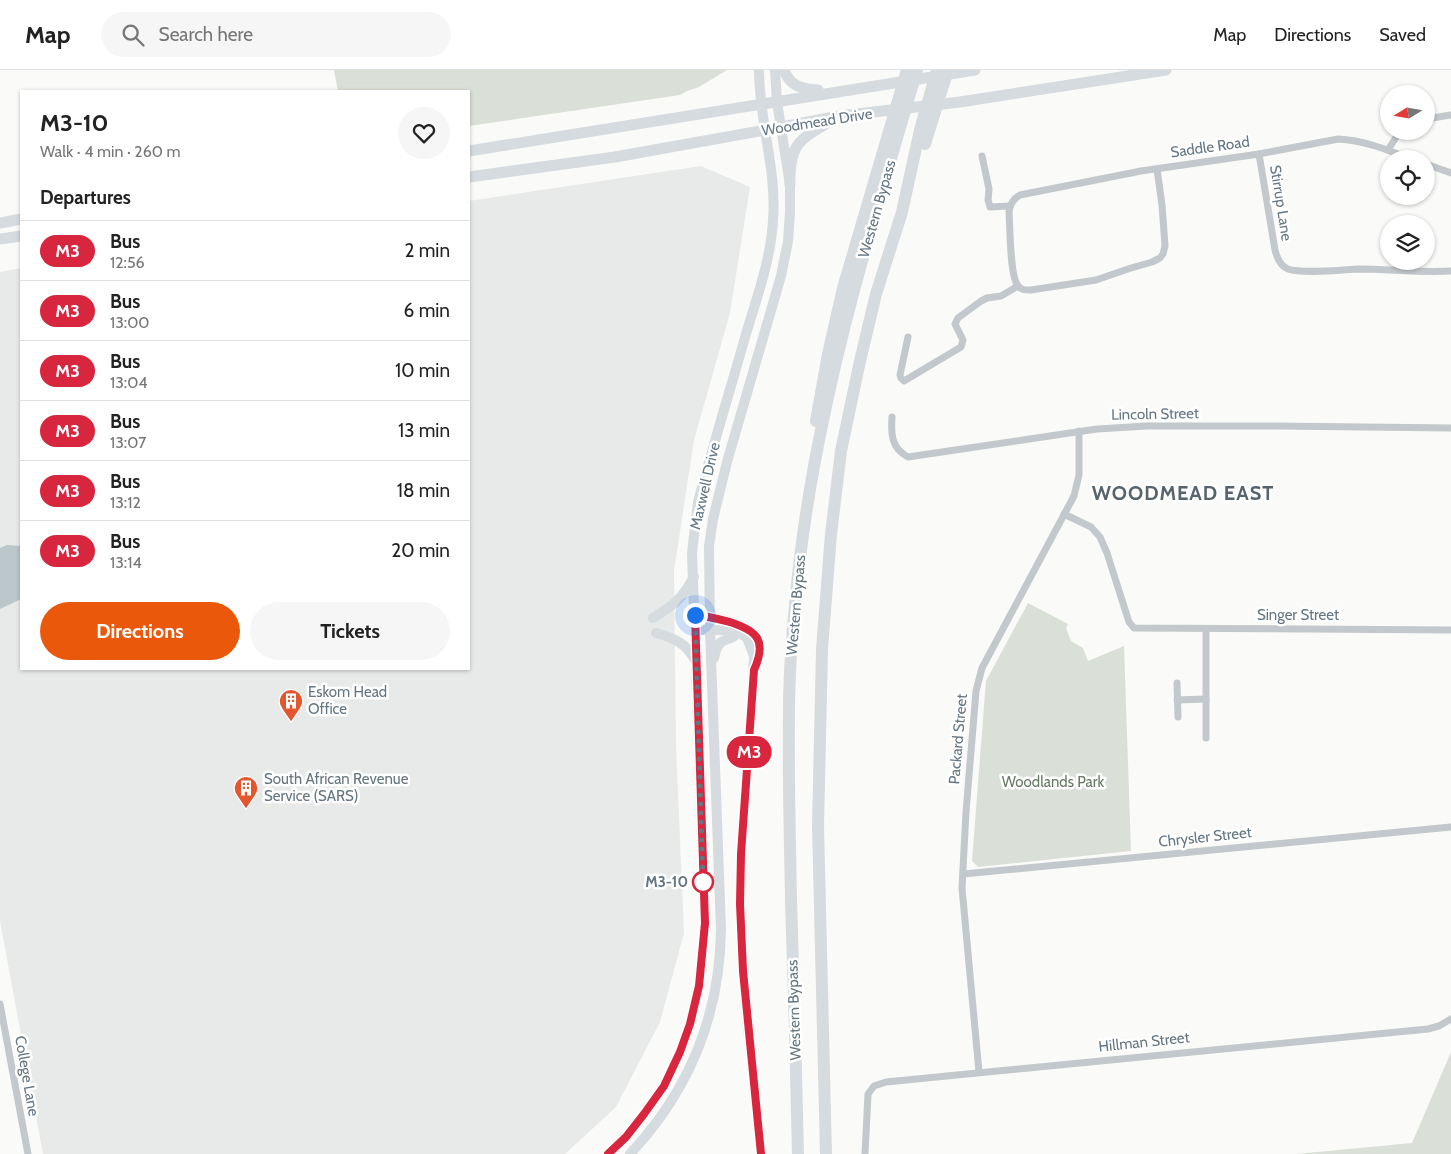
<!DOCTYPE html>
<meta charset="utf-8">
<style>
:root{--surface:#fff;--page:#f6f6f6;--text:#222;--muted:#767676;--line:#e0e0e0;--accent:#ea580c}
body{margin:0;font-family:Cabin,sans-serif;background:var(--page);color:var(--text);height:100vh;display:flex;flex-direction:column;font-size:19px;white-space:nowrap}
*{box-sizing:border-box;margin:0}
p{font-size:16px;color:var(--muted)}
.icon{flex:none;width:28px;height:28px;fill:none;stroke:currentColor;stroke-width:2;stroke-linecap:round;stroke-linejoin:round}
.map{position:relative;flex:1;overflow:hidden}
.details{position:absolute;left:20px;top:20px;width:450px;height:580px;display:flex;flex-direction:column;background:var(--surface);border-radius:0px;box-shadow:0 1px 4px #0004}
.details>*{flex:none}
.badge{padding:0 10px;border-radius:16px;font-size:18px;line-height:32px}
.needle{width:32px;rotate:259deg}
.tools{position:absolute;left:1380px;top:15px;display:grid;gap:10px}
.tools a{display:grid;place-items:center;width:55px;height:55px;border-radius:50%;background:var(--surface);box-shadow:0 1px 4px #0004;font-size:25px}
.you{position:absolute;width:25px;height:25px;margin:-12px;border:4px solid #fff;border-radius:50%;background:#1a73e8;box-shadow:0 0 0 8px #1a73e833}
.map>.badge{position:absolute;translate:-50% -50%;box-shadow:0 0 0 2px #fff}
h2{padding:0 20px;font-size:19px;line-height:45px}
.round{display:grid;place-items:center;flex:none;width:52px;height:52px;border-radius:26px;background:var(--page)}
.headline{display:flex;align-items:center;justify-content:space-between;height:85px;padding:0 20px}
h1{font-size:24px;font-weight:800;line-height:38px}
.button{display:flex;gap:10px;margin-top:auto;padding:10px 20px}
.button a{flex:1;height:58px;border-radius:30px;background:var(--accent);color:#fff;font-size:20px;font-weight:800;line-height:58px;text-align:center}
.button a+a{background:var(--page);color:var(--text)}
ul{padding:0;list-style:none}
li{display:flex;align-items:center;gap:15px;height:60px;padding:0 20px;border-top:1px solid var(--line)}
li div{flex:1}
li b{display:block;font-size:19px}
li em{font-style:normal}
li .badge{min-width:55px;font-weight:700;text-align:center}
header{display:flex;align-items:center;gap:30px;box-sizing:border-box;height:70px;padding:0 25px;background:var(--surface);border-bottom:1px solid var(--line)}
header strong{font-size:24px}
nav{display:flex;gap:28px;margin-inline-start:auto;font-size:18px}
.search{width:350px;height:45px;background:var(--page);display:flex;align-items:center;gap:12px;box-sizing:border-box;padding:0 18px;border-radius:28px;color:var(--muted);font-size:19px}
.map>svg:first-child{display:block}
</style>
<header>
<strong>Map</strong>
<div class="search"><svg class="icon" aria-label="search" viewBox="0 0 24 24"><circle cx="10" cy="10" r="6"/><path d="M15 15l6 6"/></svg>Search here</div>
<nav><a>Map</a><a>Directions</a><a>Saved</a></nav>
</header>
<div class="map">
<svg width="1451" height="1084" viewBox="0 0 1451 1084">
<rect width="100%" height="100%" fill="#fafaf8"/>
<polygon fill="#e8e9e9" points="701,96 750,117 730,243 694,370 674,501 676,676 684,863 660,952 616,1037 565,1084 43,1084 0,851 0,202 21,198 21,599 469,599 469,131"/>
<g fill="#dadfd7">
<polygon points="334,0 727,0 699,17 687,21 680,25 469,56 469,21 338,21"/>
<polygon points="1028,533 1068,554 1066,558 1071,571 1083,578 1088,591 1124,576 1131,781 978,797 972,791 986,611"/>
<polygon points="1451,982 1451,1084 1296,1084 1412,1073"/>
</g>
<polygon fill="#bbc7cb" points="7,475 21,476 21,529 0,539 0,478"/>
<g fill="none" stroke-linecap="round" stroke-linejoin="round">
<g stroke="#c3c8cc" stroke-width="7">
<polyline points="1426,49 1451,45"/>
<polyline points="1388,80 1400,61"/>
<path d="M 1259,84 L 1275,180 C 1277,188 1280,196 1288,199 C 1303,204 1340,200 1358,199 C 1389,199 1420,203 1451,201"/>
<polyline points="982,86 989,119 988,130 990,137 1010,136"/>
<polyline points="1426,94 1451,103"/>
<path d="M 1157,99 L 1162,135 L 1165,176 L 1163,184 L 1160,188 L 1152,192 L 1131,198 L 1096,210 L 1031,220 C 1024,220 1020,220 1017,214 C 1010,204 1010,156 1009,142 C 1010,134 1013,129 1020,125 L 1141,101 L 1259,84 L 1338,69 C 1363,70 1388,80 1411,89"/>
<polyline points="908,267 900,305 901,308 904,311 961,277 963,270 955,254 958,248 981,231 987,228 1001,226 1018,216"/>
<path d="M 892,347 C 891,364 891,378 908,387 L 1097,359 L 1147,356 L 1275,356 L 1451,358"/>
<polyline points="1064,444 1091,457 1100,467 1107,483 1129,552 1134,558 1451,560"/>
<polyline points="1177,613 1178,647"/>
<polyline points="1177,630 1206,629"/>
<polyline points="1206,668 1206,559"/>
<polyline points="963,804 1451,757"/>
<polyline points="0,934 28,1084"/>
<polyline points="979,1002 962,818 966,742 976,621 982,598 1074,426 1079,405 1079,361"/>
<polyline points="865,1084 868,1024 874,1016 886,1012 1428,959 1439,956 1451,949"/>
</g>
<g stroke="#d6dbdf" stroke-width="10">
<path d="M 695,545 C 721,548 772,555 757,593"/>
<path d="M 653,548 C 674,535 682,529 694,507"/>
<polyline points="695,560 717,560 733,561 739,562 747,568 754,586 752,634 741,783 740,834 745,928 761,1084"/>
<path d="M 656,563 C 674,568 686,573 695,590"/>
<path d="M 714,588 C 719,563 727,575 739,562"/>
<path d="M 608,1084 L 626,1067 L 644,1044 L 664,1015 L 680,982 L 690,954 L 699,916 L 705,853 L 692,483 L 698,432 C 713,376 730,320 746,264 C 757,227 771,189 773,150 C 777,100 759,51 759,0"/>
<path d="M 630,1084 C 689,1021 720,945 721,859 L 710,560 L 709,476 L 713,449 L 727,392 L 781,206 L 788,171 L 790,142 L 790,115 L 777,32 L 775,0"/>
</g>
<g stroke="#d6dbdf" stroke-width="11">
<path d="M 784,0 C 790,16 801,19 818,20"/>
<polyline points="469,81 975,0"/>
<polyline points="469,107 615,87 782,57 839,46 960,32 1166,0"/>
<path d="M 790,115 C 789,75 798,70 831,51"/>
<polyline points="0,153 21,149"/>
<polyline points="0,169 21,166"/>
</g>
<g stroke="#d6dbdf" stroke-width="12">
<polyline points="925,74 948,0"/>
<polyline points="816,351 828,284 843,218 907,0"/>
<path d="M 798,1084 C 796,999 794,915 791,830 C 790,768 788,705 789,642 C 789,591 794,539 800,488 C 820,322 870,160 917,0"/>
<polyline points="826,1084 818,756 822,579 831,464 841,381 860,291 876,224 902,142 920,60 937,0"/>
</g>
</g>
<g fill="none" stroke-linecap="round" stroke-linejoin="round">
<g stroke="#fff" stroke-width="11">
<path id="line" d="M 608,1084 L 626,1067 L 644,1044 L 664,1016 L 680,982 L 690,954 L 699,916 L 705,853 L 695,545 C 707,546 718,549 730,552 C 758,561 767,571 754,600 L 741,784 L 740,834 L 743,901 L 761,1084"/>
</g>
<use href="#line" stroke="#d7263d" stroke-width="8"/>
<polyline stroke="#657683" stroke-width="5" stroke-dasharray="0 9" points="695,545 703,812"/>
</g>
<defs>
<g id="building-pin" transform="scale(1.25)"><path d="M0 17L-7.5 6A9.5 9.5 0 1 1 7.5 6Z" fill="#e4572e" stroke="#fff"/><path d="M-4-6H4V6H1V3H-1V6H-4ZM-2.5-4.3h1.7v1.8h-1.7ZM.8-4.3h1.7v1.8H.8ZM-2.5-1h1.7V.8h-1.7ZM.8-1h1.7V.8H.8Z" fill="#fff"/></g>
</defs>
<g fill-rule="evenodd">
<use href="#building-pin" x="291" y="631"/>
<use href="#building-pin" x="246" y="718"/>
</g>
<circle fill="#fff" stroke="#d7263d" stroke-width="2.5" cx="703" cy="812" r="10"/>
<g text-anchor="middle" dominant-baseline="central" stroke-width="5" stroke-linejoin="round" paint-order="stroke">
<g font-size="15" fill="#657683" stroke="#fff">
<text transform="translate(817 52) rotate(-9)">Woodmead Drive</text>
<text transform="translate(1210 77) rotate(-8)">Saddle Road</text>
<text transform="translate(1281 133) rotate(81)">Stirrup Lane</text>
<text transform="translate(877 139) rotate(-74)">Western Bypass</text>
<text transform="translate(1155 344) rotate(-1)">Lincoln Street</text>
<text transform="translate(705 416) rotate(-77)">Maxwell Drive</text>
<text transform="translate(796 535) rotate(-85)">Western Bypass</text>
<text x="1298" y="545">Singer Street</text>
<text transform="translate(958 669) rotate(-85)">Packard Street</text>
<text transform="translate(1205 767) rotate(-6)">Chrysler Street</text>
<text transform="translate(794 940) rotate(-92)">Western Bypass</text>
<text transform="translate(1144 972) rotate(-6)">Hillman Street</text>
<text transform="translate(27 1006) rotate(80)">College Lane</text>
</g>
<g font-size="15" fill="#657683" stroke="#fff" text-anchor="start">
<text x="308" y="622">Eskom Head<tspan x="308" dy="17">Office</tspan></text>
<text x="264" y="709">South African Revenue<tspan x="264" dy="17">Service (SARS)</tspan></text>
</g>
<g font-size="15" fill="#687a64" stroke="#fff">
<text x="1053" y="712">Woodlands Park</text>
</g>
<g font-size="15" font-weight="bold" fill="#657683" stroke="#fff" text-anchor="end">
<text x="688" y="812">M3-10</text>
</g>
<g font-size="20" font-weight="bold" letter-spacing="1" fill="#57646e" stroke="#fff">
<text x="1183" y="423">WOODMEAD EAST</text>
</g>
</g>
</svg>
<div class="tools">
<a><svg class="needle" viewBox="-14 -14 28 28"><path d="M0-13l5 13h-10z" fill="#e53935"/><path d="M0 13l5-13h-10z" fill="#767676"/></svg></a>
<a><svg class="icon" aria-label="locate" viewBox="0 0 24 24"><circle cx="12" cy="12" r="6"/><path d="M12 2v4M12 18v4M2 12h4M18 12h4"/></svg></a>
<a><svg class="icon" aria-label="layers" viewBox="0 0 24 24"><path d="M12 4l9 5-9 5-9-5zM3 14l9 5 9-5"/></svg></a>
</div>
<div class="you" style="left:695px;top:545px"></div>
<b class="badge" style="left:749px;top:682px;background:#d7263d;color:#fff">M3</b>
<section class="details">
<div class="headline"><div><h1>M3-10</h1><p>Walk · 4 min · 260 m</p></div><a class="round"><svg class="icon" aria-label="heart" viewBox="0 0 24 24"><path d="M12 20l-8-8c-3-5 5-10 8-4 3-6 11-1 8 4z"/></svg></a></div>
<h2>Departures</h2>
<ul>
<li><span class="badge" style="background:#d7263d;color:#fff">M3</span><div><b>Bus</b><p>12:56</p></div><em>2 min</em></li>
<li><span class="badge" style="background:#d7263d;color:#fff">M3</span><div><b>Bus</b><p>13:00</p></div><em>6 min</em></li>
<li><span class="badge" style="background:#d7263d;color:#fff">M3</span><div><b>Bus</b><p>13:04</p></div><em>10 min</em></li>
<li><span class="badge" style="background:#d7263d;color:#fff">M3</span><div><b>Bus</b><p>13:07</p></div><em>13 min</em></li>
<li><span class="badge" style="background:#d7263d;color:#fff">M3</span><div><b>Bus</b><p>13:12</p></div><em>18 min</em></li>
<li><span class="badge" style="background:#d7263d;color:#fff">M3</span><div><b>Bus</b><p>13:14</p></div><em>20 min</em></li>
</ul>
<div class="button"><a>Directions</a><a>Tickets</a></div>
</section>
</div>
